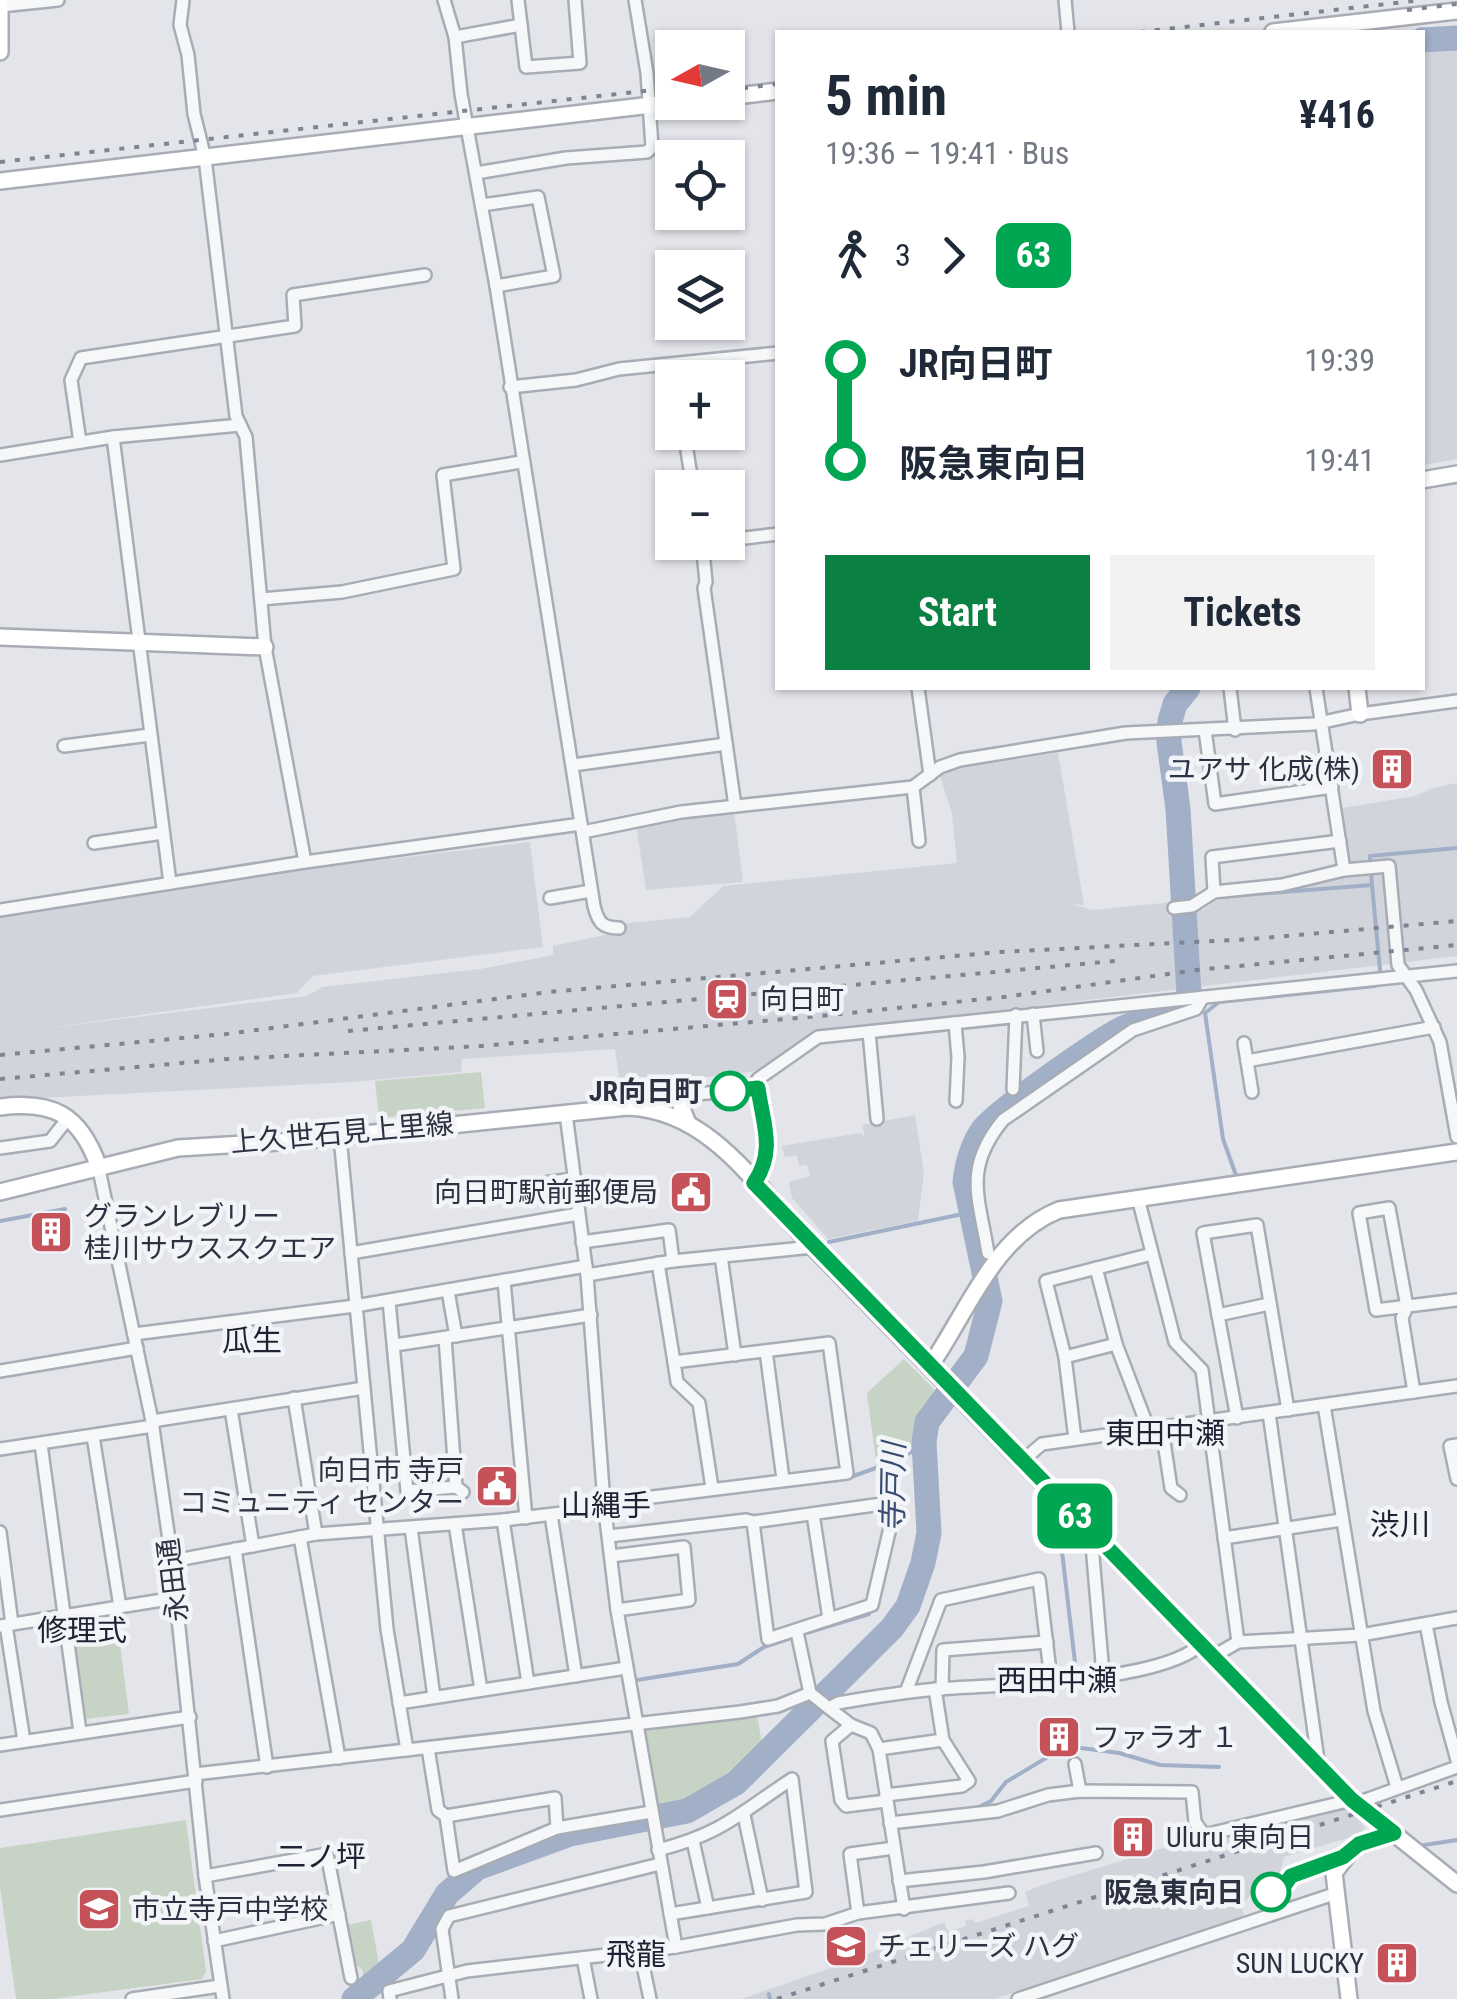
<!DOCTYPE html>
<meta charset="utf-8">
<style>
:root{--surface:#fff;--page:#f2f2f3;--text:#1f2937;--muted:#747a83;--accent:#0b8043}
body{margin:0;font-family:"Roboto Condensed","Noto Sans JP",sans-serif;background:var(--page);color:var(--text);height:100vh;display:flex;flex-direction:column;font-size:38px;white-space:nowrap}
*{box-sizing:border-box;margin:0}
p{font-size:32px;color:var(--muted)}
.icon{flex:none;width:55px;height:55px;fill:none;stroke:currentColor;stroke-width:2;stroke-linecap:round;stroke-linejoin:round}
.map{position:relative;flex:1;overflow:hidden}
.side{position:absolute;left:775px;top:30px;width:650px;height:660px;display:flex;flex-direction:column;background:var(--surface);border-radius:0px;box-shadow:0 2px 8px #0004}
.side>*{flex:none}
.badge{padding:0 20px;border-radius:15px;font-size:35px;line-height:65px}
.needle{width:65px;rotate:262deg}
.buttons{position:absolute;left:655px;top:30px;display:grid;gap:20px}
.buttons a{display:grid;place-items:center;width:90px;height:90px;border-radius:0px;background:var(--surface);box-shadow:0 2px 8px #0004;font-size:50px}
.map>.badge{position:absolute;translate:-50% -50%;box-shadow:0 0 0 5px #fff}
.legs{display:flex;align-items:center;gap:15px;height:110px;padding:0 50px;font-size:32px}
.legs p{margin-inline-start:auto}
.headline{display:flex;align-items:center;justify-content:space-between;height:170px;padding:0 50px}
h1{font-size:55px;font-weight:700;line-height:75px}
.cta{display:flex;gap:20px;margin-top:auto;padding:20px 50px}
.cta a{flex:1;height:115px;border-radius:0px;background:var(--accent);color:#fff;font-size:40px;font-weight:700;line-height:115px;text-align:center}
.cta a+a{background:var(--page);color:var(--text)}
ul{padding:0 50px;list-style:none}
li{display:flex;align-items:center;gap:35px;height:100px;font-size:38px}
li i{display:grid;place-items:center;width:15px;height:100%;margin:0 12px;background:currentColor}
li i::after{content:'';width:25px;height:25px;margin:-12px;border:8px solid;border-radius:50%;background:var(--surface)}
li p{margin-inline-start:auto}
li:first-child i{background:linear-gradient(#0000 50%,currentColor 0)}
li:last-child i{background:linear-gradient(currentColor 50%,#0000 0)}
.map>svg:first-child{display:block}
</style>
<div class="map">
<svg width="1457" height="1999" viewBox="0 0 1457 1999">
<rect width="100%" height="100%" fill="#e3e5ea"/>
<g fill="#d2d4dc">
<polygon points="1457,48 1457,459 1423,465 1423,50"/>
<polygon points="1058,753 1084,905 1072,904 1092,910 1174,902 1175,911 1203,910 1215,901 1349,876 1342,808 1415,796 1433,788 1457,783 1457,956 811,1033 757,1071 708,1077 620,1085 615,1049 462,1059 461,1072 352,1082 0,1100 0,916 291,871 530,842 543,947 313,976 297,993 40,1029 307,996 322,987 480,969 553,955 553,946 619,932 619,924 690,917 723,886 957,863 952,814 940,776 952,769"/>
<polygon points="734,810 743,882 646,890 636,825"/>
<polygon points="915,1115 924,1173 918,1221 828,1239 792,1198 789,1182 810,1176 807,1165 799,1166 797,1155 785,1157 782,1146 860,1133 865,1137 862,1125"/>
<polygon points="1347,1805 1365,1828 1361,1834 1284,1857 1279,1876 1257,1887 1241,1906 1245,1918 994,1999 741,1999 851,1961 944,1922 948,1932 966,1926 965,1921 973,1919 975,1923 1029,1906 1025,1892 1042,1885 1160,1849"/>
</g>
<g fill="#c7d4c5">
<polygon points="481,1072 485,1108 379,1118 375,1081"/>
<polygon points="904,1359 938,1393 927,1410 913,1448 877,1468 867,1393"/>
<polygon points="116,1613 129,1714 85,1719 72,1626 76,1620"/>
<path d="M 757,1714 L 763,1750 C 730,1781 701,1801 656,1813 L 644,1734 L 648,1727 Z"/>
<polygon points="186,1820 206,1972 202,1979 53,1999 16,1999 0,1887 0,1848"/>
<polygon points="371,1920 380,1970 364,1981 362,1969 355,1964 347,1925"/>
</g>
<g fill="none" stroke-linecap="round" stroke-linejoin="round">
<g stroke="#a1b0c7" stroke-width="4">
<polyline points="1183,896 1198,896"/>
<polyline points="1218,897 1372,885 1370,856 1457,848"/>
<polyline points="1237,1178 1223,1139 1205,1013 1219,1002 1375,986 1380,970 1372,885"/>
<polyline points="0,1221 65,1209"/>
<polyline points="829,1242 972,1212"/>
<polyline points="366,1310 580,1273"/>
<polyline points="271,1322 292,1320"/>
<polyline points="848,1478 898,1460 924,1444"/>
<polyline points="1057,1509 1076,1671"/>
<polyline points="803,1634 869,1614"/>
<polyline points="637,1680 738,1664 764,1647 794,1637"/>
<polyline points="975,1809 991,1801 1006,1782 1066,1746 1119,1753 1160,1765 1219,1767"/>
<polyline points="1424,1845 1457,1840"/>
<polyline points="769,1994 770,1999"/>
</g>
<g stroke="#a1b0c7" stroke-width="25">
<polyline points="1422,40 1457,38"/>
<path d="M 354,1999 L 413,1950 L 447,1894 L 477,1868 L 570,1834 L 687,1811 L 736,1783 L 892,1628 L 908,1606 L 923,1563 L 929,1533 L 924,1442 L 927,1422 L 976,1356 L 990,1301 L 965,1182 C 967,1164 972,1146 982,1131 C 995,1112 1098,1041 1121,1029 C 1141,1019 1178,1016 1189,994 L 1178,809 L 1169,742 L 1170,721 L 1175,704 L 1188,688"/>
</g>
<g stroke="#a8acb4" stroke-width="16">
<g id="street">
<polyline points="183,0 180,25 188,55 194,114 205,158 236,416 246,437 265,647 305,862"/>
<path d="M 444,0 L 455,37 L 461,94 L 496,286 L 594,906 C 598,922 602,928 619,928"/>
<polyline points="518,0 526,67 580,63 575,0"/>
<polyline points="1065,0 1068,32"/>
<polyline points="1,6 58,0"/>
<polyline points="455,37 521,25"/>
<polyline points="476,173 566,158 647,152 652,147 647,73 635,0"/>
<polyline points="482,205 538,197 554,276 496,286"/>
<polyline points="510,387 576,380 619,369 778,353"/>
<polyline points="684,432 693,488"/>
<polyline points="113,437 170,883"/>
<polyline points="80,442 71,380 81,358 295,326 293,295 425,275"/>
<polyline points="0,455 113,437 240,425"/>
<polyline points="728,540 778,534"/>
<polyline points="702,542 706,582 704,588 735,806"/>
<polyline points="261,599 342,592 454,569 443,475 521,462"/>
<polyline points="918,688 930,775"/>
<polyline points="1230,688 1235,730"/>
<polyline points="1316,688 1344,870 1389,866 1398,965 1416,990 1440,1042 1457,1137"/>
<polyline points="1205,730 1215,804 1332,787"/>
<polyline points="64,746 150,735"/>
<polyline points="573,765 726,744"/>
<polyline points="913,787 919,841"/>
<polyline points="583,832 681,812 913,787 940,767 960,760 1126,733 1314,724 1360,714 1457,701"/>
<polyline points="94,843 163,833"/>
<polyline points="1214,892 1212,857 1340,841"/>
<polyline points="550,898 591,891"/>
<polyline points="1174,908 1192,906 1214,892 1282,885 1344,870"/>
<polyline points="0,910 305,862 581,824"/>
<polyline points="1033,1014 1037,1051"/>
<polyline points="955,1023 958,1057 956,1101"/>
<polyline points="869,1032 877,1119"/>
<polyline points="1244,1043 1252,1092"/>
<polyline points="1247,1061 1434,1027"/>
<polyline points="758,1088 758,1079 818,1037 1457,971"/>
<polyline points="1013,1089 1016,1015"/>
<path d="M 628,1107 L 646,1099 L 758,1088 C 763,1123 776,1152 754,1183"/>
<polyline points="340,1137 387,1629 407,1750"/>
<polyline points="0,1148 50,1141 69,1117"/>
<polyline points="98,1165 152,1421 172,1561 205,1876 223,1999"/>
<polyline points="486,1191 573,1179"/>
<polyline points="1138,1198 1175,1342 1202,1370 1238,1642"/>
<polyline points="576,1199 642,1190"/>
<polyline points="582,1242 669,1230 673,1261"/>
<polyline points="351,1253 578,1214"/>
<path d="M 988,1253 C 979,1197 963,1169 1003,1120 L 1133,1030 L 1196,1009 L 1203,997"/>
<polyline points="721,1256 735,1355"/>
<polyline points="658,1263 674,1362"/>
<polyline points="1096,1268 1116,1344 1149,1430"/>
<polyline points="587,1275 673,1261 813,1247"/>
<polyline points="504,1281 526,1518"/>
<polyline points="448,1291 456,1336"/>
<polyline points="389,1301 407,1491 456,1487"/>
<polyline points="1218,1315 1203,1233 1257,1225 1288,1410"/>
<polyline points="134,1334 355,1306 586,1266"/>
<polyline points="445,1338 456,1487 463,1492"/>
<polyline points="395,1345 591,1315"/>
<polyline points="766,1351 783,1479"/>
<polyline points="1065,1357 1116,1344"/>
<polyline points="0,1371 137,1348"/>
<polyline points="1414,1392 1402,1318 1407,1307 1389,1208 1359,1213 1376,1310 1457,1300"/>
<polyline points="294,1398 316,1534"/>
<polyline points="1324,1405 1374,1711 1397,1787"/>
<polyline points="231,1409 253,1546"/>
<polyline points="1269,1413 1319,1767"/>
<polyline points="1237,1418 1218,1315 1269,1304"/>
<polyline points="152,1421 364,1388"/>
<polyline points="1162,1429 1171,1488 1180,1495"/>
<polyline points="93,1436 120,1607"/>
<polyline points="1075,1439 1065,1357 1046,1281 1152,1254"/>
<polyline points="41,1444 80,1732"/>
<polyline points="1457,1445 1450,1446 1457,1479"/>
<polyline points="0,1449 153,1426"/>
<polyline points="1022,1461 1042,1444 1457,1386"/>
<polyline points="604,1503 847,1473 829,1343 674,1362 677,1382 699,1403 712,1488"/>
<polyline points="813,1514 829,1619"/>
<polyline points="551,1515 576,1676"/>
<polyline points="503,1520 528,1683"/>
<polyline points="455,1524 481,1690"/>
<polyline points="411,1528 434,1697"/>
<polyline points="0,1532 12,1624"/>
<polyline points="1091,1533 1103,1674"/>
<polyline points="609,1536 746,1520 753,1522 896,1502 872,1605 768,1639 753,1522"/>
<polyline points="300,1537 339,1758"/>
<polyline points="1224,1538 1341,1520"/>
<polyline points="235,1549 267,1767"/>
<polyline points="611,1556 684,1547 689,1600 617,1610"/>
<polyline points="172,1561 316,1534 503,1520 605,1508"/>
<polyline points="1426,1624 1441,1702 1457,1760"/>
<polyline points="6,1625 24,1741"/>
<polyline points="0,1626 175,1598"/>
<polyline points="797,1632 810,1693"/>
<polyline points="1214,1656 1238,1642 1361,1635 1457,1618"/>
<polyline points="942,1689 943,1650 1047,1642"/>
<polyline points="906,1692 941,1600 1039,1579 1051,1680"/>
<polyline points="399,1703 626,1668"/>
<polyline points="829,1708 851,1725 871,1733 879,1749 904,1909"/>
<polyline points="851,1725 832,1741 841,1800 846,1806 886,1801"/>
<polyline points="0,1745 190,1717"/>
<polyline points="428,1748 438,1810 446,1816 454,1871 557,1828 651,1812"/>
<polyline points="879,1749 943,1740"/>
<polyline points="1075,1764 1080,1791"/>
<path d="M 195,1774 L 740,1712 L 778,1706 L 810,1693 L 829,1708 L 838,1703 C 872,1697 905,1692 938,1689 C 1000,1684 1157,1684 1202,1644"/>
<polyline points="886,1795 962,1786 969,1781 943,1740 935,1689"/>
<polyline points="1357,1803 1457,1767"/>
<polyline points="0,1810 196,1781"/>
<polyline points="744,1815 762,1900"/>
<polyline points="446,1816 555,1798 557,1828"/>
<polyline points="890,1823 998,1811 1048,1795 1080,1791 1192,1792 1195,1822 1204,1835 1352,1800"/>
<polyline points="693,1841 708,1908"/>
<path d="M 658,1850 C 722,1834 740,1813 792,1779 L 806,1892 L 670,1914"/>
<polyline points="205,1876 327,1854 351,1978"/>
<polyline points="899,1881 984,1872 1096,1853"/>
<polyline points="858,1913 850,1854 894,1848"/>
<polyline points="214,1941 339,1914"/>
<polyline points="676,1947 797,1925 825,1924 858,1913 1009,1893"/>
<polyline points="640,1951 650,1999"/>
<polyline points="583,1958 591,1999"/>
<polyline points="132,1999 220,1986"/>
<polyline points="390,1999 389,1991 467,1971 676,1947 617,1610 604,1503 587,1275 566,1114"/>
<polyline points="452,1999 442,1929 449,1916 660,1864"/>
<polyline points="1018,1999 1334,1894"/>
</g>
</g>
<g stroke="#a8acb4" stroke-width="20">
<g id="secondary">
<polyline points="0,2 0,52"/>
<polyline points="1273,32 1457,11"/>
<polyline points="728,97 778,91"/>
<polyline points="0,181 677,102"/>
<polyline points="1422,480 1457,474"/>
<polyline points="0,637 265,647"/>
<polyline points="1357,688 1360,714"/>
<path d="M 0,1107 C 53,1100 80,1115 98,1165"/>
<polyline points="687,1121 681,1106 690,1094"/>
<path d="M 0,1192 L 178,1148 L 295,1141 L 627,1107 C 713,1110 759,1191 813,1247 L 1352,1800 L 1457,1884"/>
<path d="M 930,1366 C 968,1311 994,1236 1059,1210 L 1457,1152"/>
<polyline points="1349,1999 1334,1873 1354,1847 1394,1833"/>
</g>
</g>
<use href="#street" stroke="#f6f7f9" stroke-width="11"/>
<use href="#secondary" stroke="#fff" stroke-width="15"/>
<g stroke="#7e8493" stroke-width="4" stroke-dasharray="5 10" stroke-linecap="butt">
<polyline points="1407,10 1457,4"/>
<polyline points="1140,32 1422,0"/>
<polyline points="728,90 778,84"/>
<polyline points="0,162 672,88"/>
<polyline points="348,1031 1115,961"/>
<polyline points="0,1055 226,1034 549,992 1000,952 1252,939 1457,921"/>
<polyline points="0,1079 228,1059 481,1046 820,1016 1004,997 1197,970 1457,945"/>
<polyline points="777,1999 1457,1781"/>
</g>
</g>
<g fill="none" stroke-linecap="round" stroke-linejoin="round">
<g stroke="#fff" stroke-width="22">
<path id="line-1" d="M 730,1091 L 758,1088 C 763,1124 776,1151 754,1183 L 1319,1766 L 1352,1800 L 1394,1833 L 1359,1844 L 1343,1857 L 1291,1876 L 1284,1886 L 1271,1892"/>
</g>
<use href="#line-1" stroke="#00a651" stroke-width="15"/>
</g>
<defs>
<g id="building-square" transform="scale(2.25)"><rect x="-9" y="-9" width="18" height="18" rx="4" fill="#c55259" stroke="#f3f4f8"/><path d="M-4-6H4V6H1V3H-1V6H-4ZM-2.5-4.3h1.7v1.8h-1.7ZM.8-4.3h1.7v1.8H.8ZM-2.5-1h1.7V.8h-1.7ZM.8-1h1.7V.8H.8Z" fill="#fff"/></g>
<g id="station-square" transform="scale(2.25)"><rect x="-9" y="-9" width="18" height="18" rx="4" fill="#c55259" stroke="#f3f4f8"/><path d="M-3-6H3Q5-6 5-4V2Q5 4 3 4L4.5 6H3L1.5 4h-3L-3 6H-4.5L-3 4Q-5 4-5 2V-4Q-5-6-3-6ZM-3.5-4v3h7v-3ZM-3.5 1v1.5H-2V1ZM2 1v1.5H3.5V1Z" fill="#fff"/></g>
<g id="civic-square" transform="scale(2.25)"><rect x="-9" y="-9" width="18" height="18" rx="4" fill="#c55259" stroke="#f3f4f8"/><path d="M-.6-6.5H3V-4.5H.6V-3L4-1V1h2V6H-6V1h2V-1L-.6-3ZM-1.2 2.5V6h2.4V2.5Z" fill="#fff"/></g>
<g id="school-square" transform="scale(2.25)"><rect x="-9" y="-9" width="18" height="18" rx="4" fill="#c55259" stroke="#f3f4f8"/><path d="M0-5L7-2L0 1L-7-2ZM-4 1L0 2.5L4 1V4Q0 6-4 4Z" fill="#fff"/></g>
</defs>
<g fill-rule="evenodd">
<use href="#building-square" x="1392" y="769"/>
<use href="#station-square" x="727" y="999"/>
<use href="#civic-square" x="691" y="1192"/>
<use href="#building-square" x="51" y="1232"/>
<use href="#civic-square" x="497" y="1486"/>
<use href="#building-square" x="1059" y="1737"/>
<use href="#building-square" x="1133" y="1837"/>
<use href="#school-square" x="99" y="1909"/>
<use href="#school-square" x="846" y="1946"/>
<use href="#building-square" x="1397" y="1963"/>
</g>
<g fill="#fff" stroke="#00a651" stroke-width="5">
<circle cx="730" cy="1091" r="18"/>
<circle cx="1271" cy="1892" r="18"/>
</g>
<g text-anchor="middle" dominant-baseline="central" stroke-width="9" stroke-linejoin="round" paint-order="stroke">
<g font-size="28" fill="#2c3241" stroke="#f3f4f8" text-anchor="start">
<text x="1360" y="769" text-anchor="end">ユアサ 化成(株)</text>
<text x="760" y="999">向日町</text>
<text x="658" y="1192" text-anchor="end">向日町駅前郵便局</text>
<text x="84" y="1216">グランレブリー<tspan x="84" dy="32">桂川サウススクエア</tspan></text>
<text x="464" y="1470" text-anchor="end">向日市 寺戸<tspan x="464" dy="32">コミュニティ センター</tspan></text>
<text x="1092" y="1737">ファラオ １</text>
<text x="1166" y="1837">Uluru 東向日</text>
<text x="132" y="1909">市立寺戸中学校</text>
<text x="878" y="1946">チェリーズ ハグ</text>
<text x="1364" y="1963" text-anchor="end">SUN LUCKY</text>
</g>
<g font-size="28" font-weight="bold" fill="#2c3241" stroke="#f3f4f8" text-anchor="end">
<text x="702" y="1091">JR向日町</text>
<text x="1244" y="1892">阪急東向日</text>
</g>
<g font-size="28" fill="#2c3241" stroke="#f3f4f8">
<text transform="translate(342 1133) rotate(-5)">上久世石見上里線</text>
<text transform="translate(173 1580) rotate(-97)">永田通</text>
</g>
<g font-size="30" fill="#1e2333" stroke="#f3f4f8">
<text x="252" y="1340">瓜生</text>
<text x="1165" y="1433">東田中瀬</text>
<text x="606" y="1505">山縄手</text>
<text x="1400" y="1524">渋川</text>
<text x="82" y="1630">修理式</text>
<text x="1057" y="1680">西田中瀬</text>
<text x="321" y="1856">二ノ坪</text>
<text x="636" y="1954">飛龍</text>
</g>
<g font-size="30" font-style="italic" fill="#394d73" stroke="#f3f4f8">
<text transform="translate(893 1487) rotate(-89)">寺戸川</text>
</g>
</g>
</svg>
<div class="buttons">
<a><svg class="needle" viewBox="-14 -14 28 28"><path d="M0-13l5 13h-10z" fill="#e53935"/><path d="M0 13l5-13h-10z" fill="#747a83"/></svg></a>
<a><svg class="icon" aria-label="locate" viewBox="0 0 24 24"><circle cx="12" cy="12" r="6"/><path d="M12 2v4M12 18v4M2 12h4M18 12h4"/></svg></a>
<a><svg class="icon" aria-label="layers" viewBox="0 0 24 24"><path d="M12 4l9 5-9 5-9-5zM3 14l9 5 9-5"/></svg></a>
<a>+</a>
<a>−</a>
</div>
<b class="badge" style="left:1075px;top:1516px;background:#00a651;color:#fff">63</b>
<section class="side">
<div class="headline"><div><h1>5 min</h1><p>19:36 – 19:41 · Bus</p></div><b>¥416</b></div>
<div class="legs"><svg class="icon" aria-label="walk" viewBox="0 0 24 24"><circle cx="13" cy="4" r="2"/><path d="M13 8l-2 6 4 7M11 14l-3 7M7 12l3-4h3l4 4"/></svg>3<svg class="icon" aria-label="forward" viewBox="0 0 24 24"><path d="M9 5l7 7-7 7"/></svg><b class="badge" style="background:#00a651;color:#fff">63</b></div>
<ul>
<li><i style="color:#00a651"></i><b>JR向日町</b><p>19:39</p></li>
<li><i style="color:#00a651"></i><b>阪急東向日</b><p>19:41</p></li>
</ul>
<div class="cta"><a>Start</a><a>Tickets</a></div>
</section>
</div>
